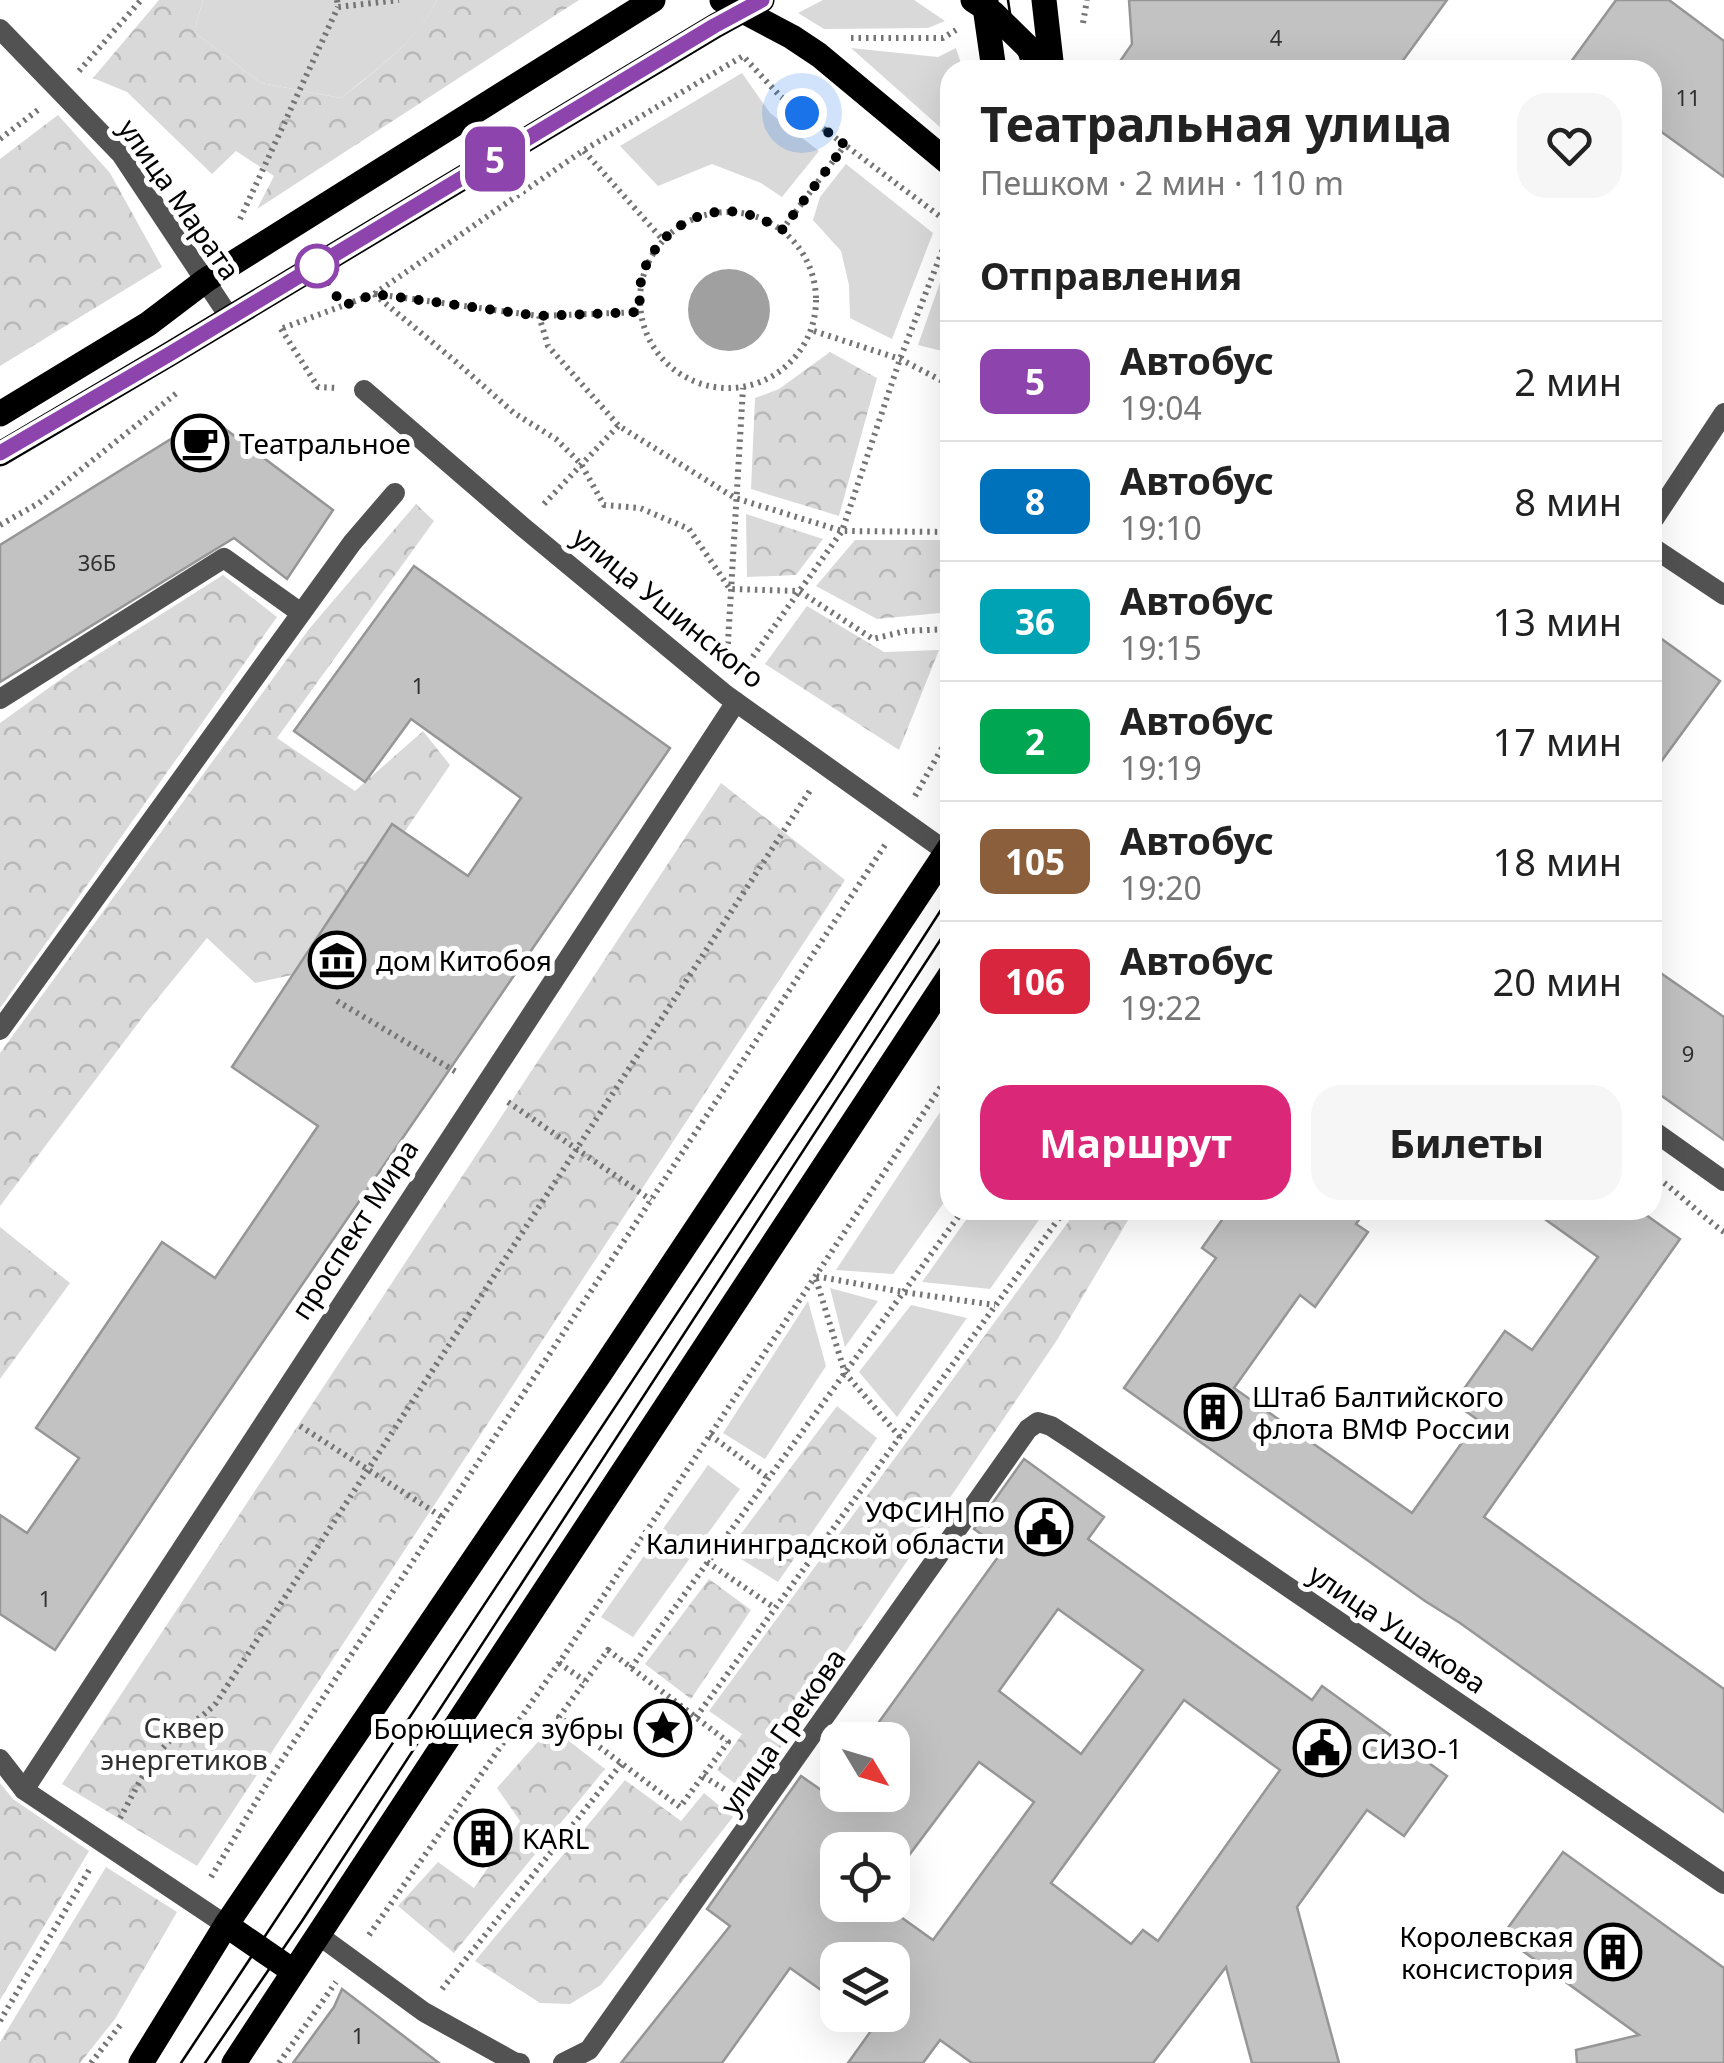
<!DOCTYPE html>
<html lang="ru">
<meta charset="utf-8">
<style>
:root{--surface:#fff;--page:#f6f6f6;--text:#222;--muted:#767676;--line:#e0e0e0;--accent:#db2777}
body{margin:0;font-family:"Noto Sans",sans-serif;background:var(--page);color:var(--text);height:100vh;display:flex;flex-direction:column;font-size:38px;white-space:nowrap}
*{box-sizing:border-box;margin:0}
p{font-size:32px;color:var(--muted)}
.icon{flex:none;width:55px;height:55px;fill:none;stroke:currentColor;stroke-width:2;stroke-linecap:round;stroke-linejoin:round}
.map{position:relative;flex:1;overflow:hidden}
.side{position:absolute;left:940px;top:60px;width:722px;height:1160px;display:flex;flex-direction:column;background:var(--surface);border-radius:30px;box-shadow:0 10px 40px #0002}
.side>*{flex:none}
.badge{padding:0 20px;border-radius:15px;font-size:35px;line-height:65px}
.needle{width:65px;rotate:128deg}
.fabs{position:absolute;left:820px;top:1722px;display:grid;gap:20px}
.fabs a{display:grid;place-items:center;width:90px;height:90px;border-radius:20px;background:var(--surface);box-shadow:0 10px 40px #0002;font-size:50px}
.you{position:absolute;width:50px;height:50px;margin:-25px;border:8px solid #fff;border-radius:50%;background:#1a73e8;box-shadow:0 0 0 15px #1a73e833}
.map>.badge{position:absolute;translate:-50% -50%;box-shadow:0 0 0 5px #fff}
h2{padding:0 40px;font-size:38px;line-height:90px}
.round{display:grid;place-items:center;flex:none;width:105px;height:105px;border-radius:30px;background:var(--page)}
.overview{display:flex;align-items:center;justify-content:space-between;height:170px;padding:0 40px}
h1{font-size:48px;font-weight:700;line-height:75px}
.action{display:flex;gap:20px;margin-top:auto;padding:20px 40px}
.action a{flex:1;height:115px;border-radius:30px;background:var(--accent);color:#fff;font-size:40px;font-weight:700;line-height:115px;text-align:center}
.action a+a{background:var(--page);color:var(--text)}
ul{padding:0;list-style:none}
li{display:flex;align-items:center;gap:30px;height:120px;padding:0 40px;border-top:2px solid var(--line)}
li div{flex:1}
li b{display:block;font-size:38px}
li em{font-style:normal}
li .badge{min-width:110px;font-weight:700;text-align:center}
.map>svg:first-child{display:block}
</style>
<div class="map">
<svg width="1724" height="2063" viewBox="0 0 1724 2063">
<defs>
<pattern id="forest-crowns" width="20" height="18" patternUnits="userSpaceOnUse" patternTransform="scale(2.5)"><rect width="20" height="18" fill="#d9d9d9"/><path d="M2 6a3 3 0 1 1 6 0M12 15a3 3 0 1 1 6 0" fill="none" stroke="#b8b8b8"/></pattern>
</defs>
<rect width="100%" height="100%" fill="#fff"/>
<g fill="#d9d9d9">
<path d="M 203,0 L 437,0 C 419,40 374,71 341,98 L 261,83 L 194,32 Z"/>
<polygon points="823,0 914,0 945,21 928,28 824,29 798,13"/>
<polygon points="851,48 938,57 956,48 963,70 950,70 950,136"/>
<polygon points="742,73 770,113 819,151 782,197 761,183 712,164 658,186 620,146"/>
<polygon points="846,164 933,233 892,339 850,318 849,285 841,251 813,220 820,197"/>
<polygon points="950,254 950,353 918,345"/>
<polygon points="950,1097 950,1194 893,1274 836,1270"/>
<polygon points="973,1210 1046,1210 990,1289 922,1282"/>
<polygon points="830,1288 878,1301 845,1347"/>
<polygon points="808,1301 826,1366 765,1459 723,1433"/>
<polygon points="911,1305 967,1318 897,1417 859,1372"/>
<polygon points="708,1465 740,1489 633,1637 601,1617"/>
</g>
<g fill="url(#forest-crowns)">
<path d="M 159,0 L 203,0 L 194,32 L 261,83 L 341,98 C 374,72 419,39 437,0 L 579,0 L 257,209 L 274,176 L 236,151 L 212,174 L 127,92 L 93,78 Z"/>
<polygon points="58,115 110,173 162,267 0,366 0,159"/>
<polygon points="830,352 877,378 839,516 751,489 755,398 779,389"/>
<polygon points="416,504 434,521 277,738 355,791 423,731 450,765 310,971 255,983 207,938 145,1014 0,1206 0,1053 309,629"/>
<polygon points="746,514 823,539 796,575 747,577"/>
<polygon points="855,540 950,540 950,612 877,619 816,586"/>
<polygon points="223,575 277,617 0,1008 0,723 75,669"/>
<polygon points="807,606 884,652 939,650 899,750 765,664"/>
<polygon points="721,783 845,880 197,1866 62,1784"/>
<polygon points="1077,1210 1134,1210 1057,1340 749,1794 717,1770 742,1734 709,1711"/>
<polygon points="0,1227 70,1283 0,1379"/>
<polygon points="837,1406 877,1438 778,1582 728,1551"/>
<polygon points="709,1579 751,1610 691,1699 645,1664"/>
<polygon points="551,1727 605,1769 454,1953 398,1906 438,1862 474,1888 520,1821 497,1788"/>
<polygon points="625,1780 681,1821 704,1793 733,1817 601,1985 570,2004 540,2003 475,1961"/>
<polygon points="0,1783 13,1799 89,1851 0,2000"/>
<polygon points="106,1867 177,1912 115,2019 80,2063 0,2063 0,2042"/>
</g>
<circle fill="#a0a0a0" cx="729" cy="310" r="41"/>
<g fill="#c2c2c2" stroke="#969696" stroke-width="2.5" fill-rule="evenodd">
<polygon points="1129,0 1447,0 1396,70 1114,70 1132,44"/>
<polygon points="1616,0 1669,0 1724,41 1724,177 1652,125 1652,70 1565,70"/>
<polygon points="208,416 333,510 287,579 234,538 0,682 0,545"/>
<polygon points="414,566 670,748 188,1451 55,1650 0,1614 0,1515 27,1533 79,1458 36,1428 162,1242 215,1278 318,1126 232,1067 392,824 468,876 521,798 411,719 365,782 294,731"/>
<polygon points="1652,632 1720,681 1652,774"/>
<polygon points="1652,967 1724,1017 1724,1140 1652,1089"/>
<polygon points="1229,1210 1366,1210 1356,1224 1368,1232 1315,1307 1300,1295 1234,1388 1412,1513 1478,1420 1454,1403 1505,1331 1532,1350 1598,1257 1532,1210 1639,1210 1680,1239 1484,1517 1724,1689 1724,1812 1460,1623 1425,1601 1124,1388 1216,1258 1202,1248"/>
<path d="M 1024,1459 L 1104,1517 L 1088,1539 L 1312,1700 L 1322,1686 L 1447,1776 L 1404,1836 L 1367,1810 L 1297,1907 L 1339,2063 L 1252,2063 L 1226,1967 L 1153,2063 L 972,2063 L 940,2040 L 923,2063 L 848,2063 L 873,2028 L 855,2015 L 892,2015 L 892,1960 L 838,1960 L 838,2002 L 790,1968 L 722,2063 L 621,2063 L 730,1926 L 707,1909 L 801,1776 L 827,1794 L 838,1780 L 838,1795 L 892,1795 L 892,1740 L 866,1740 L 1003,1550 L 974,1529 ZM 1058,1609 L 1143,1670 L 1081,1754 L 999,1691 ZM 1184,1700 L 1280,1770 L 1158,1941 L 1143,1930 L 1131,1944 L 1051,1883 ZM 979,1762 L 1034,1802 L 933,1940 L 884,1905 L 838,1905 L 838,1850 L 892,1850 L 892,1878 Z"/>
<polygon points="1563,1852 1724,1968 1724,2063 1577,2063 1576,2050 1639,2035 1502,1936"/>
<polygon points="342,1989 439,2063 293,2063 334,2007"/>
</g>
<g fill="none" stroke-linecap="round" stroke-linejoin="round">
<g stroke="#747474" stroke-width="6" stroke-dasharray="2.5 5" stroke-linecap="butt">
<polyline points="337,0 338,7 399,0"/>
<polyline points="1083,23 1087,0"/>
<polyline points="851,38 943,38 956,30"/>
<polyline points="79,71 141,0"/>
<polyline points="0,139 38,110"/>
<polyline points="584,151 663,240"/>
<circle cx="728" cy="300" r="88"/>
<polyline points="240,219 338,7"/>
<polyline points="782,230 845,145"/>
<polyline points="374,294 455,361 514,413 556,439 581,464 604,505 640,508 689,529 730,589 799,591 873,639 905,631 950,629"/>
<polyline points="375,294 539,316 548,346 619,426 735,498 842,531 950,532"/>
<polyline points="539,316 640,312"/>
<polyline points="283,328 374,294 584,150 743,56 780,96 950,224"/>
<polyline points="281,329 318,387 338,388"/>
<polyline points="814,331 900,359 950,385"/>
<polyline points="544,504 618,426"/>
<polyline points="0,525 39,503 178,392"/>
<polyline points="727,659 743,388"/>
<polyline points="744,669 842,531 900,359 950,231"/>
<polyline points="915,796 942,748 950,724"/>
<polyline points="337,1001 458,1073"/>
<polyline points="508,1102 651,1200"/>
<path d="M 1652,1174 C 1678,1192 1699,1214 1724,1232"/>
<polyline points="300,1426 442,1517"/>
<polyline points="710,1435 768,1478"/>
<polyline points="900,1437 845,1373 815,1276 903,1292 995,1305"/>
<polyline points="707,1562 775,1608"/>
<polygon points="608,1650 728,1742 680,1807 559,1717"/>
<polyline points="559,1663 585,1681"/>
<polyline points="631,1668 963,1210"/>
<polyline points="696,1717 1065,1210"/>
<polyline points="703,1776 732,1794"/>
<path d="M 120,1818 C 135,1791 149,1759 173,1738 C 187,1726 203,1717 216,1703 L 811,789"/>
<polyline points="211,1877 272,1775 885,845"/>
<polyline points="369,1935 559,1663 950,1073"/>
<polyline points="442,1989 622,1763"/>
<polyline points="0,2021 91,1867"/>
<polyline points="91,2063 121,2024"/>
<polyline points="279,2063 336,1982"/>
</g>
<g stroke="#525252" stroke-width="20">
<polyline points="0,699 224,558 301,613"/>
<polyline points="24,1790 736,702"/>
</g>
<g stroke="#525252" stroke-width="20">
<polyline points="0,29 121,154 230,318"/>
<polyline points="364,390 523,527 726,695 947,852"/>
<polyline points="1652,547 1724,595"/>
<polyline points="0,1030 352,543 395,493"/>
<polyline points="317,1934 424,2012 514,2062 520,2063"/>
<polyline points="563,2063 589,2050 1028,1429 1038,1422 1051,1426 1074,1441 1724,1884"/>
</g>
<g stroke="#525252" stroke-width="20">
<polyline points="1652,522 1724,413"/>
<polyline points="1652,1130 1724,1181"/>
<polyline points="0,1759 24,1790 226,1925"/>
</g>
<g stroke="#000" stroke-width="25">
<polyline points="722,0 792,37 819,55 950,164"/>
<polyline points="973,0 993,13 1051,70"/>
<polyline points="1044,0 1052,70"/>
<polyline points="986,1 986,14 994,70"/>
<polyline points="0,414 148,324 206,280 653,0"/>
<polyline points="0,454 168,355 715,26 762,0"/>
<polyline points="226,1925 293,1971"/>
<polyline points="141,2063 226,1925 601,1372 950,847"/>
<polyline points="234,2063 950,975"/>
</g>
<g stroke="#000" stroke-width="2.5">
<polyline points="1008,0 1013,33 1024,70"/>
<polyline points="181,2063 832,1079 950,896"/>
<polyline points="205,2063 302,1921 950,925"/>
</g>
</g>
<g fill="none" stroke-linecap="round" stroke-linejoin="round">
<g stroke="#fff" stroke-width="22">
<polyline id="line" points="0,453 168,355 714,26 762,0"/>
</g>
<use href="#line" stroke="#8e44ad" stroke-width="15"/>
<path stroke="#000" stroke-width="10" stroke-dasharray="0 18" d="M 317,266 L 343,306 L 374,294 L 539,316 L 640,312 C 640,304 639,296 640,288 C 645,242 692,206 737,212 C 754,215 767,221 782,230 L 845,145 L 802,113"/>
</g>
<defs>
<g id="cafe-ring" transform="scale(2.875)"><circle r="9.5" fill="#fff" stroke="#000" stroke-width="1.5"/><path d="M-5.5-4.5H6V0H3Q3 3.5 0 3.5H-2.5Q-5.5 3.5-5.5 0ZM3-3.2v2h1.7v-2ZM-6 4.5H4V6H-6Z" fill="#000"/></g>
<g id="museum-ring" transform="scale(2.875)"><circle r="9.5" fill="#fff" stroke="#000" stroke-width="1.5"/><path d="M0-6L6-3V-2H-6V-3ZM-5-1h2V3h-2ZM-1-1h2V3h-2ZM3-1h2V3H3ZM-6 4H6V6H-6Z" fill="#000"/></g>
<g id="building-ring" transform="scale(2.875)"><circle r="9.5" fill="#fff" stroke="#000" stroke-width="1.5"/><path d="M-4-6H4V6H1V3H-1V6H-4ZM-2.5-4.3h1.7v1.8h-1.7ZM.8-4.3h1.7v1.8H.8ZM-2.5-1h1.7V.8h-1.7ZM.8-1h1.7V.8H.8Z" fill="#000"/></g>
<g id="civic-ring" transform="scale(2.875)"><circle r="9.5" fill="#fff" stroke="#000" stroke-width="1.5"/><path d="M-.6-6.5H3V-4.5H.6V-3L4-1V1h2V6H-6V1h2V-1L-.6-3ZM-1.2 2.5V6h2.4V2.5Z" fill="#000"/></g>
<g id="sight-ring" transform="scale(2.875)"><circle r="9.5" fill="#fff" stroke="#000" stroke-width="1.5"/><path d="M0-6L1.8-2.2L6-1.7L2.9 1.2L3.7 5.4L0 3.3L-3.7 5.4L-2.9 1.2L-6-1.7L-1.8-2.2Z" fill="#000"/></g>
</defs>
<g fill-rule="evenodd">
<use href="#cafe-ring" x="200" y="443"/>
<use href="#museum-ring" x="337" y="960"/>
<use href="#building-ring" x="1213" y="1412"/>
<use href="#civic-ring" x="1044" y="1527"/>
<use href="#sight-ring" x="663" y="1728"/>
<use href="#civic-ring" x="1322" y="1748"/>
<use href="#building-ring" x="483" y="1838"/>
<use href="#building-ring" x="1613" y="1952"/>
</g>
<circle fill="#fff" stroke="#8e44ad" stroke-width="5" cx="317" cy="266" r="20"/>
<g text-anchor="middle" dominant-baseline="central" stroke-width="10" stroke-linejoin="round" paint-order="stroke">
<g font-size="22" fill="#303030">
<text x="1276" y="37">4</text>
<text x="1688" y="97">11</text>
<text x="97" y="562">36Б</text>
<text x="418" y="685">1</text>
<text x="1688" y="1053">9</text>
<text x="45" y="1598">1</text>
<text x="358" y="2035">1</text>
</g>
<g font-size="28" fill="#000" stroke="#fff">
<text transform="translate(180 199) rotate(55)">улица Марата</text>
<text transform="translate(669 607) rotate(39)">улица Ушинского</text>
<text transform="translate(354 1229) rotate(-57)">проспект Мира</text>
<text transform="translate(1398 1628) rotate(34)">улица Ушакова</text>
<text transform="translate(782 1731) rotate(-55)">улица Грекова</text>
</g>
<g font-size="28" fill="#000" stroke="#fff" text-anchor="start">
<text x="239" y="443">Театральное</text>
<text x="376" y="960">дом Китобоя</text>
<text x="1252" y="1396">Штаб Балтийского<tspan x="1252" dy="32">флота ВМФ России</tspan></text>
<text x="1005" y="1511" text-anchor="end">УФСИН по<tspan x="1005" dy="32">Калининградской области</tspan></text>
<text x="624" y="1728" text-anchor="end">Борющиеся зубры</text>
<text x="1361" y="1748">СИЗО-1</text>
<text x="522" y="1838">KARL</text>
<text x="1574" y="1936" text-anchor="end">Королевская<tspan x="1574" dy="32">консистория</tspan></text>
</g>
<g font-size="28" fill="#303030" stroke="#fff">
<text x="184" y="1727">Сквер<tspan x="184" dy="32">энергетиков</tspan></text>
</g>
</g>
</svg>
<div class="fabs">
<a><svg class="needle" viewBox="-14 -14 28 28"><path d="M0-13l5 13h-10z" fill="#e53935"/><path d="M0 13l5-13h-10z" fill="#767676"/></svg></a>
<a><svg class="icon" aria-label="locate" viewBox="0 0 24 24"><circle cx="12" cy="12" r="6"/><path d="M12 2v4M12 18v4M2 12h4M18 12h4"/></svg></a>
<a><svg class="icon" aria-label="layers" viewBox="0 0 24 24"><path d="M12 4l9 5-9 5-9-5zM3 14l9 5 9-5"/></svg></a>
</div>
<div class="you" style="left:802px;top:113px"></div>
<b class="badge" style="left:495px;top:159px;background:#8e44ad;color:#fff">5</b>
<section class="side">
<div class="overview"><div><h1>Театральная улица</h1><p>Пешком · 2 мин · 110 m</p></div><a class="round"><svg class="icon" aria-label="heart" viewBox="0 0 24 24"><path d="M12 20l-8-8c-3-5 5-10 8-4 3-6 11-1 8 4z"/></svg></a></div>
<h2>Отправления</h2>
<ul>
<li><span class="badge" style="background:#8e44ad;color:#fff">5</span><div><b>Автобус</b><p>19:04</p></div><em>2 мин</em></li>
<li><span class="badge" style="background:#0072bc;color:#fff">8</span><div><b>Автобус</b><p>19:10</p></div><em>8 мин</em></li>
<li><span class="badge" style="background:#00a3b4;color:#fff">36</span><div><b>Автобус</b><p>19:15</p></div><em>13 мин</em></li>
<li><span class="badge" style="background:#00a651;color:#fff">2</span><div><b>Автобус</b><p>19:19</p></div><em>17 мин</em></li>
<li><span class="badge" style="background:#8b5e3c;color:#fff">105</span><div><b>Автобус</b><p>19:20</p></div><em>18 мин</em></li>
<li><span class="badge" style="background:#d7263d;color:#fff">106</span><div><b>Автобус</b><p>19:22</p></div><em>20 мин</em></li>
</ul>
<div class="action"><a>Маршрут</a><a>Билеты</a></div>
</section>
</div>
